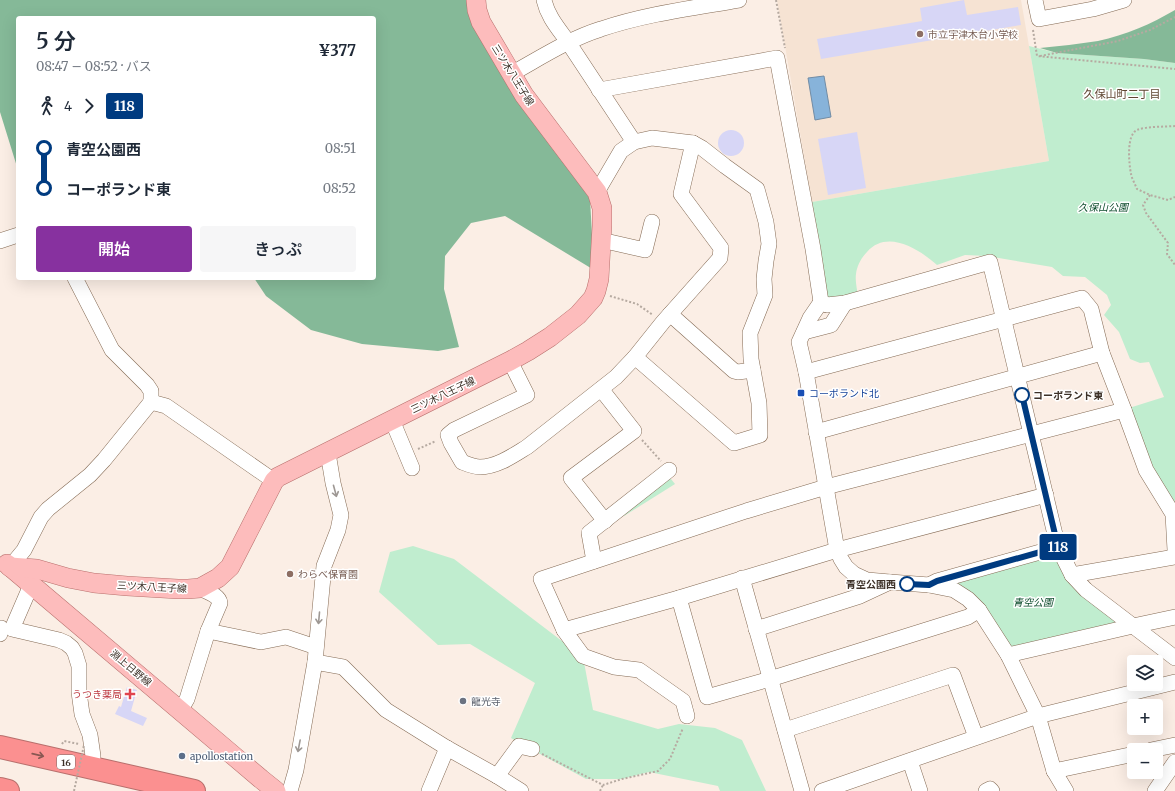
<!DOCTYPE html>
<html lang="ja">
<meta charset="utf-8">
<style>
:root{--surface:#fff;--page:#f6f6f7;--text:#1f2937;--muted:#747a83;--accent:#87319f}
body{margin:0;font-family:Merriweather,"Noto Sans JP",serif;background:var(--page);color:var(--text);height:100vh;display:flex;flex-direction:column;font-size:15px;white-space:nowrap}
*{box-sizing:border-box;margin:0}
p{font-size:13px;color:var(--muted)}
.icon{flex:none;width:22px;height:22px;fill:none;stroke:currentColor;stroke-width:2;stroke-linecap:round;stroke-linejoin:round}
.map{position:relative;flex:1;overflow:hidden}
.side{position:absolute;left:16px;top:16px;width:360px;height:264px;display:flex;flex-direction:column;background:var(--surface);border-radius:4px;box-shadow:0 4px 16px #0002}
.side>*{flex:none}
.badge{padding:0 8px;border-radius:3px;font-size:14px;line-height:26px}
.tools{position:absolute;left:1127px;top:655px;display:grid;gap:8px}
.tools a{display:grid;place-items:center;width:36px;height:36px;border-radius:4px;background:var(--surface);box-shadow:0 4px 16px #0002;font-size:20px}
.map>.badge{position:absolute;translate:-50% -50%;box-shadow:0 0 0 2px #fff}
.legs{display:flex;align-items:center;gap:6px;height:44px;padding:0 20px;font-size:13px}
.legs p{margin-inline-start:auto}
.headline{display:flex;align-items:center;justify-content:space-between;height:68px;padding:0 20px}
h1{font-size:22px;font-weight:600;line-height:30px}
.cta{display:flex;gap:8px;margin-top:auto;padding:8px 20px}
.cta a{flex:1;height:46px;border-radius:4px;background:var(--accent);color:#fff;font-size:16px;font-weight:600;line-height:46px;text-align:center}
.cta a+a{background:var(--page);color:var(--text)}
ul{padding:0 20px;list-style:none}
li{display:flex;align-items:center;gap:14px;height:40px;font-size:15px}
li i{display:grid;place-items:center;width:6px;height:100%;margin:0 5px;background:currentColor}
li i::after{content:'';width:10px;height:10px;margin:-5px;border:3px solid;border-radius:50%;background:var(--surface)}
li p{margin-inline-start:auto}
li:first-child i{background:linear-gradient(#0000 50%,currentColor 0)}
li:last-child i{background:linear-gradient(currentColor 50%,#0000 0)}
.map>svg:first-child{display:block}
</style>
<div class="map">
<svg width="1175" height="791" viewBox="0 0 1175 791">
<rect width="100%" height="100%" fill="#fbeee5"/>
<polygon fill="#f6e3d3" points="777,0 1021,0 1049,161 812,202"/>
<g fill="#c0edcf">
<path d="M 1029,46 L 1057,53 L 1144,59 L 1175,63 L 1175,507 L 1150,465 L 1129,408 L 1164,397 L 1149,362 L 1140,363 L 1130,359 L 1119,332 L 1104,315 L 1111,305 L 1107,295 L 1085,277 L 1063,276 L 1052,267 L 987,256 L 965,255 L 937,265 C 919,249 887,229 867,252 C 861,258 857,266 856,274 C 855,281 857,289 858,296 L 829,300 L 826,297 L 812,202 L 1049,161 Z"/>
<polygon points="666,473 675,484 624,516 618,511"/>
<polygon points="413,546 454,559 583,657 593,710 658,729 679,724 715,728 742,740 766,791 720,791 718,786 649,772 622,779 586,779 511,738 535,683 470,644 438,645 379,592 390,552"/>
<polygon points="1058,547 1072,575 1133,626 1008,655 979,610 937,581"/>
</g>
<g fill="#85b998">
<polygon points="0,0 473,0 478,35 590,199 594,270 505,216 471,223 445,256 444,289 459,347 438,351 362,344 311,330 266,296 254,278 374,278 374,18 18,18 18,170 0,112"/>
<path d="M 1175,10 L 1175,63 L 1144,59 L 1057,53 L 1040,48 C 1059,46 1079,44 1098,41 C 1126,35 1151,24 1175,10 Z"/>
</g>
<polygon fill="#87b3da" stroke="#718ca5" points="824,76 831,117 815,120 808,78"/>
<g fill="#d7d6f6">
<polygon points="964,0 967,15 1018,7 1021,25 821,59 817,39 922,21 920,8"/>
<circle cx="731" cy="143" r="13"/>
<polygon points="857,132 866,188 828,195 818,139"/>
<polygon points="127,687 137,690 131,711 147,718 143,726 115,714 119,706 121,707"/>
</g>
<g fill="none" stroke-linecap="round" stroke-linejoin="round">
<g stroke="#856b55" stroke-width="16">
<g id="minor">
<path d="M 544,0 C 548,18 560,30 570,45 C 591,77 612,109 634,142"/>
<polyline points="1035,0 1039,19 1093,9 1124,0"/>
<path d="M 511,74 C 540,58 569,39 601,29 C 645,14 693,8 739,0"/>
<polyline points="599,90 777,58 813,249 821,302"/>
<polyline points="597,192 621,151 634,142 652,138 693,143 702,148 725,166 757,189 766,222 769,244 766,261 764,279 765,295 750,333 751,359 759,403 760,435 734,443 635,357"/>
<polyline points="601,240 645,250 652,222"/>
<polyline points="0,241 18,235"/>
<polyline points="75,278 112,350 147,385 151,391 151,402"/>
<polyline points="670,314 734,371 738,372 753,370"/>
<polyline points="804,332 831,325 845,303"/>
<path d="M 510,361 L 527,395 L 454,430 L 448,435 L 451,443 L 462,462 C 467,464 474,467 480,467 C 497,467 514,455 527,447 L 616,377 L 635,357 L 663,322 L 720,258 L 721,248 L 681,194 L 693,143"/>
<polyline points="601,389 634,431 571,478 605,521"/>
<polyline points="1124,410 1146,470 1173,514 1175,550"/>
<polyline points="392,420 412,468"/>
<polyline points="816,432 1102,353"/>
<polyline points="594,561 589,533 669,470"/>
<polyline points="10,567 24,550 41,517 48,509 90,475 104,460 151,402 166,406 274,481"/>
<polyline points="1072,575 1175,557"/>
<polyline points="742,578 802,791"/>
<polyline points="31,585 12,629 59,640 66,643 72,648 75,653 79,666 79,692 82,714 90,735 93,756 92,767"/>
<polyline points="929,585 937,581 1058,547"/>
<polyline points="679,598 837,550 1046,495"/>
<polyline points="756,629 860,596 890,582"/>
<polyline points="564,630 679,598 707,697 770,679 968,617 979,610"/>
<polyline points="208,631 261,642 286,637 316,647"/>
<polyline points="0,634 1,628"/>
<polyline points="1008,655 1133,626 1175,617"/>
<polyline points="315,662 343,667 386,710 447,748 497,776 519,746 532,749"/>
<path d="M 180,711 L 187,699 L 208,631 L 220,603 C 219,595 207,592 200,588"/>
<polyline points="687,716 683,701 639,670 614,667 583,656 564,630 541,579 746,511 826,487 1124,410 1102,353 1091,309 1082,298 806,372"/>
<polyline points="785,730 953,675 976,737"/>
<polyline points="1151,750 1175,745"/>
<polyline points="910,761 920,791"/>
<polyline points="1054,771 1134,754"/>
<polyline points="497,776 521,791"/>
<polyline points="290,791 296,770 315,662 324,566 338,530 341,515 333,483 328,453"/>
<polyline points="429,791 447,748"/>
<polyline points="822,791 1038,716 1175,682"/>
<polyline points="986,791 990,789 992,791"/>
<polyline points="1066,791 1054,771 1038,716 1008,655 979,610 968,599 954,590 929,585 890,582 867,580 854,574 846,567 841,559 837,550 806,372 799,342 810,318 821,302 827,305 845,303 990,262 1058,547 1072,575 1086,590 1175,658"/>
<polyline points="1155,791 1175,762"/>
</g>
</g>
<g stroke="#b86f6c" stroke-width="20">
<g id="major">
<polyline points="7,564 261,779 276,791"/>
<polyline points="10,567 37,569 68,578 94,583 127,586 178,589 188,589 200,588 218,578 230,567 274,481 278,477 510,361 528,351 550,337 578,315 593,298 596,291 599,279 602,226 602,208 597,192 524,95 481,22 477,10 476,0"/>
</g>
</g>
<g stroke="#b86f6c" stroke-width="24">
<g id="highway">
<polyline points="0,747 194,791"/>
<polyline points="0,789 8,791"/>
</g>
</g>
<g stroke="#b6aaa1" stroke-width="2" stroke-dasharray="2 2" stroke-linecap="butt">
<polyline points="776,0 785,48"/>
<polyline points="1033,30 1037,56 1175,69"/>
<polyline points="1040,56 1118,41 1150,30 1175,17"/>
<path d="M 1175,126 C 1164,127 1147,126 1137,130 C 1126,135 1129,164 1131,174 C 1132,179 1135,184 1137,189 L 1150,195 L 1168,200 L 1175,197"/>
<polyline points="1150,195 1143,205 1146,213 1168,243 1167,254 1175,265"/>
<polyline points="610,296 637,304 653,315"/>
<polyline points="642,440 661,461"/>
<polyline points="418,449 436,441"/>
<polyline points="62,744 64,741 79,744"/>
<polyline points="542,754 603,785 622,779 658,771 670,759 683,728"/>
<polyline points="600,791 603,785"/>
</g>
<use href="#minor" stroke="#fff" stroke-width="15"/>
<use href="#major" stroke="#fdbcbc" stroke-width="19"/>
<use href="#highway" stroke="#fb9090" stroke-width="22"/>
<polyline stroke="#b6aaa1" stroke-width="2" stroke-dasharray="2 2" stroke-linecap="butt" points="74,791 84,745"/>
</g>
<defs><path id="oneway-shaft" d="M-6 0H5M1.5-3L5.5 0L1.5 3" fill="none" stroke-width="1.6" stroke-linecap="round" stroke-linejoin="round"/></defs>
<g stroke="#9e9894">
<use href="#oneway-shaft" transform="translate(335 491) rotate(75)"/>
<use href="#oneway-shaft" transform="translate(319 618) rotate(95)"/>
<use href="#oneway-shaft" transform="translate(299 746) rotate(101)"/>
</g>
<use stroke="#895752" href="#oneway-shaft" transform="translate(38 755) rotate(13)"/>
<g fill="none" stroke-linecap="round" stroke-linejoin="round">
<g stroke="#fff" stroke-width="9">
<polyline id="line-1" points="907,584 929,585 937,581 1058,547 1022,395"/>
</g>
<use href="#line-1" stroke="#003b80" stroke-width="6"/>
</g>
<g fill="#8d6e63" stroke="#fff" stroke-width="1.5">
<circle cx="920" cy="34" r="4"/>
<circle cx="290" cy="574" r="4"/>
</g>
<rect fill="#1a4fb4" stroke="#fff" stroke-width="1.5" x="797" y="389" width="8" height="8" rx="2"/>
<g fill="#fff" stroke="#003b80" stroke-width="2">
<circle cx="1022" cy="395" r="7"/>
<circle cx="907" cy="584" r="7"/>
</g>
<path fill="#e0444e" stroke="#fff" stroke-width="1.5" d="M128 688h4v4h4v4h-4v4h-4v-4h-4v-4h4z"/>
<circle fill="#6b7280" stroke="#fff" stroke-width="1.5" cx="463" cy="701" r="4"/>
<circle fill="#5c6f8a" stroke="#fff" stroke-width="1.5" cx="182" cy="756" r="4"/>
<g text-anchor="middle" dominant-baseline="central" stroke-width="3" stroke-linejoin="round" paint-order="stroke">
<rect fill="#fff" stroke="#776f68" stroke-width="1" x="57" y="755" width="18" height="14" rx="3"/>
<g font-size="9" font-weight="bold" fill="#3d3128">
<text x="66" y="762">16</text>
</g>
<g font-size="10" fill="#785e54" stroke="#fff" text-anchor="start">
<text x="928" y="34">市立宇津木台小学校</text>
<text x="298" y="574">わらべ保育園</text>
</g>
<g font-size="10" fill="#3d3128" stroke="#fff">
<text transform="translate(513 75) rotate(58)">三ツ木八王子線</text>
<text transform="translate(443 395) rotate(-26)">三ツ木八王子線</text>
<text transform="translate(152 587) rotate(3)">三ツ木八王子線</text>
<text transform="translate(131 668) rotate(40)">淵上日野線</text>
</g>
<g font-size="10" font-style="italic" fill="#0c4c2c" stroke="#fff">
<text x="1103" y="207">久保山公園</text>
<text x="1033" y="602">青空公園</text>
</g>
<g font-size="10" fill="#164399" stroke="#fff" text-anchor="start">
<text x="809" y="393">コーポランド北</text>
</g>
<g font-size="10" font-weight="bold" fill="#3d3128" stroke="#fff" text-anchor="start">
<text x="1033" y="395">コーポランド東</text>
<text x="896" y="584" text-anchor="end">青空公園西</text>
</g>
<g font-size="10" fill="#be3a42" stroke="#fff" text-anchor="end">
<text x="122" y="694">うつき薬局</text>
</g>
<g font-size="10" fill="#5b616d" stroke="#fff" text-anchor="start">
<text x="471" y="701">龍光寺</text>
</g>
<g font-size="10" fill="#4e5e75" stroke="#fff" text-anchor="start">
<text x="190" y="756">apollostation</text>
</g>
<g font-size="11" fill="#5f4631" stroke="#fff">
<text x="1122" y="94">久保山町二丁目</text>
</g>
</g>
</svg>
<div class="tools">
<a><svg class="icon" aria-label="layers" viewBox="0 0 24 24"><path d="M12 4l9 5-9 5-9-5zM3 14l9 5 9-5"/></svg></a>
<a>+</a>
<a>−</a>
</div>
<b class="badge" style="left:1058px;top:547px;background:#003b80;color:#fff">118</b>
<section class="side">
<div class="headline"><div><h1>5 分</h1><p>08:47 – 08:52 · バス</p></div><b>¥377</b></div>
<div class="legs"><svg class="icon" aria-label="walk" viewBox="0 0 24 24"><circle cx="13" cy="4" r="2"/><path d="M13 8l-2 6 4 7M11 14l-3 7M7 12l3-4h3l4 4"/></svg>4<svg class="icon" aria-label="forward" viewBox="0 0 24 24"><path d="M9 5l7 7-7 7"/></svg><b class="badge" style="background:#003b80;color:#fff">118</b></div>
<ul>
<li><i style="color:#003b80"></i><b>青空公園西</b><p>08:51</p></li>
<li><i style="color:#003b80"></i><b>コーポランド東</b><p>08:52</p></li>
</ul>
<div class="cta"><a>開始</a><a>きっぷ</a></div>
</section>
</div>
